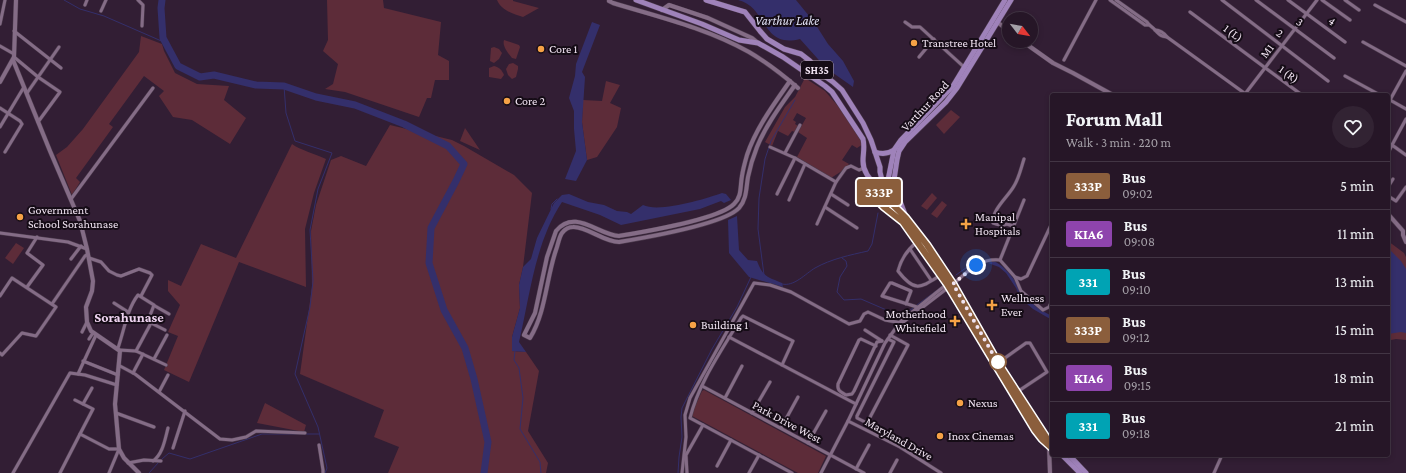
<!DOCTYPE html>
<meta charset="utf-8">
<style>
:root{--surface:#261627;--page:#322333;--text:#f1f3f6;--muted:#a49fa7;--line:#423544}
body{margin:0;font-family:"Crimson Pro",serif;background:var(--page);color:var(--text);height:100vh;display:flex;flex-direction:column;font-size:15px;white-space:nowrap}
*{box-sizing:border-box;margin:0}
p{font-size:13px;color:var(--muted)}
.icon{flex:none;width:22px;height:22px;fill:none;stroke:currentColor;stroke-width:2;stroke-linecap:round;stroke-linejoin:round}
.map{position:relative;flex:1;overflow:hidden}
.details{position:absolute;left:1050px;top:93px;width:340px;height:364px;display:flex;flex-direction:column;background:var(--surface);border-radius:4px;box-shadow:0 2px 6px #0003,0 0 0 1px var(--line)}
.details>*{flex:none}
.badge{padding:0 8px;border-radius:3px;font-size:14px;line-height:26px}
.needle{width:26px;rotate:121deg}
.controls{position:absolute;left:1002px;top:12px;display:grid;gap:8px}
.controls a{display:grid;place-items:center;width:36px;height:36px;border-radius:50%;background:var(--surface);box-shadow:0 2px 6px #0003,0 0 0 1px var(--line);font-size:20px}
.you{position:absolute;width:20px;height:20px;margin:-10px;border:3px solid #fff;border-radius:50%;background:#1a73e8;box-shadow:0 0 0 6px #1a73e833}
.map>.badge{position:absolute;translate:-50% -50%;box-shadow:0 0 0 2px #fff}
.round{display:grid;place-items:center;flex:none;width:42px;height:42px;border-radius:21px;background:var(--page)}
.headline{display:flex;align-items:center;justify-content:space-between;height:68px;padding:0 16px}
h1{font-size:19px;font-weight:800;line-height:30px}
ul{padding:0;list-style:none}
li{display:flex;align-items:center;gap:12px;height:48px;padding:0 16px;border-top:1px solid var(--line)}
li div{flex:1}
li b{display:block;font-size:15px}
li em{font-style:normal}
li .badge{min-width:44px;font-weight:700;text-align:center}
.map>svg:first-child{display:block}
</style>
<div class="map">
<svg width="1406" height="473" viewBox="0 0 1406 473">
<rect width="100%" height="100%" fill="#321e34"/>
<g fill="#5d2c39">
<polygon points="327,0 383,0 384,8 441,22 438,55 449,61 449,80 435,80 431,98 427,98 419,117 345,92 325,89 333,84 338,64 323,51 328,40"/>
<path d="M 497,0 L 513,0 L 513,1 L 539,8 L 523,17 C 513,14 501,10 497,0 Z"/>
<polygon points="141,36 162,44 164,51 175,73 197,84 229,86 224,100 246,118 230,144 192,120 173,117 159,96 164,91 144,76 109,124 113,127 76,178 80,182 72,195 56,155 67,147 83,129 139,52"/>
<path d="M 504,40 L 519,45 L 520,47 L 516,59 L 512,58 C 508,53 502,46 504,40 Z"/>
<polygon points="494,47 499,49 502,53 499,59 494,63 490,61 491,48"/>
<polygon points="513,63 518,66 518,69 516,77 512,79 508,75 506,69 509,64"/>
<path d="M 494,66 C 499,67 502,70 504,75 L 501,79 L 489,77 L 489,68 Z"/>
<polygon points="805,78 825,91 843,112 863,144 857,148 852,145 842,160 849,164 845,169 831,178 797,157 807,138 798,132 806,118 797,113 793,120 796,122 795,124 798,126 795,132 792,131 788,136 778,131 772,146 765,142 785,107 795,97"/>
<polygon points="606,81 620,85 610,103 621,108 617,127 597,157 587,160 582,122 583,100 602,101"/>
<polygon points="951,110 960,117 944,134 936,125"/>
<polygon points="390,125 452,140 464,146 514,175 532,193 523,267 519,285 520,308 512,337 512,351 526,352 539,371 528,431 548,463 546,473 388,473 399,447 374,437 384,410 300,374 312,287 311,231 316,205 331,160 341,156 366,166"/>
<polygon points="465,128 480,150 460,141"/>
<path d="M 292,144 C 300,150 316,154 326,159 L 314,193 L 305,229 L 306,287 L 239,262 L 189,382 L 164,370 L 178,336 L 168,332 L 180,305 L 168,291 L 168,280 L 181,286 L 201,244 L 236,258 Z"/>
<polygon points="932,193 937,198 927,210 921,206"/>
<polygon points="942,201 947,205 937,218 931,214"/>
<polygon points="1388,241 1404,253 1406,257 1406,340 1396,339 1391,340 1388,344"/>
<polygon points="16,243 24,248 13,264 5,258"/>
<polygon points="704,390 826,456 818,473 798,473 692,416 692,413 702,391"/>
<polygon points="265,403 306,425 304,432 257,423"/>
</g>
<g fill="#342f6b">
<path d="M 738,0 L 796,0 L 814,22 L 828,44 L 843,61 L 854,81 L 853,87 L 826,68 L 800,39 C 761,49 768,7 738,0 Z"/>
<polygon points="592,22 600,25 582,72 585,77 582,122 587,160 576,181 565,179 576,151 574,129 574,111 569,98 575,76 576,64"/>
<path d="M 722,193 L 726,194 L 731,200 L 724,203 L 721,201 L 700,209 L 621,225 L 600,215 L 562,202 C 535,243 530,295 519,342 L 526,352 L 512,351 L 512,337 L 520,308 L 519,285 L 523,267 L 531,259 L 537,238 L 554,203 L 562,195 L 569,194 L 588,202 L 604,205 L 617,211 L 627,212 L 631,214 L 643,205 C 659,213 705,199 722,193 Z"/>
<path d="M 737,216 L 739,250 L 748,260 L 757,261 C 763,277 767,277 782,283 L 783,287 L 749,277 L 729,253 L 728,220 Z"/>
<polygon points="1388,248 1401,261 1406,269 1406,333 1401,332 1388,334"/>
<path d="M 994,261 C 1013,271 1017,288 1031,302 C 1037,308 1044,312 1052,316 L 1052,320 L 1033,309 L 1026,303 L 1006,273 L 999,267 L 988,263 Z"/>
</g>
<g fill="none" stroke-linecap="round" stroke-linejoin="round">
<g stroke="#342f6b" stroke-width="1">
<polyline points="64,0 80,9 104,16 166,43"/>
<polyline points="284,86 286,113 295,141 332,153 318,189 310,230 313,281 310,307 295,374 318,427 327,468 325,473"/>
<polyline points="551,209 552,204 557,199"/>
<polyline points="842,258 846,261 847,266 840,277 837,292 844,300 861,299 898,315 906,313 913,308"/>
<polyline points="764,275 758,229 759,198 765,159 771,141 795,100"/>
<polyline points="956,275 977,260 983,261"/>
<path d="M 782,284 C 794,287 805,274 815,268 C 831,259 850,255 868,251 L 872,244 L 878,213"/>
<polyline points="1017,290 1022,298 1024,300"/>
<polyline points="917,305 940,288"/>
<polyline points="515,351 514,360 519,368 523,398 520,429 540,462 541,473"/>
<polyline points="162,459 169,453 190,459 262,434 319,434"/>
<polyline points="149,473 159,462"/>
<polyline points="678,473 679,457 682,437 681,417 682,408 712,349 737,307 751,277"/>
</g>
<polyline stroke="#342f6b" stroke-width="7" points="162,0 161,8 163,38 178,66 200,77 214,75 256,85 284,86 316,97 355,105 404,124 448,146 464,164 456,181 431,228 429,263 444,310 465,348 474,379 488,442 484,473"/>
<g stroke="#4d3c4e" stroke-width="4">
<g id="minor">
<polyline points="138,0 143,5 142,26"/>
<polyline points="1110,0 1145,25 1149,25"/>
<path d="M 1116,0 L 1147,22 C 1149,26 1153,27 1155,30 C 1160,35 1160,36 1167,37"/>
<polyline points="1222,0 1328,81"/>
<polyline points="1256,0 1334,58"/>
<polyline points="1288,0 1345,42"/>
<polyline points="1322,0 1350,20"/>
<polyline points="1345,0 1359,10"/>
<polyline points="85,5 87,0"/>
<polyline points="1375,5 1406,22"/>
<polyline points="101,11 106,0"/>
<polyline points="1190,12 1302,95"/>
<polyline points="905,22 912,27 920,27 964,67"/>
<polyline points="0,24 5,0"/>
<path d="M 1155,30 C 1161,30 1164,33 1167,37 L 1247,95"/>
<polyline points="14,31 61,68"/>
<polyline points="1363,42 1406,66"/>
<polyline points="0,46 14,54"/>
<polyline points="14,57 38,77 60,92 38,122"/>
<polyline points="919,57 934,39"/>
<polyline points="1064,60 1096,0"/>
<polyline points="1406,71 1390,100 1406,109"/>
<polyline points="1345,76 1380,95"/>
<polyline points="27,93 59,47"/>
<polyline points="1245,94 1317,0"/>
<polyline points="0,108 20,121 22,124 5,152"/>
<polyline points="0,127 24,87"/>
<polyline points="1388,143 1392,145 1406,119"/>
<polyline points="770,147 795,158 836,182"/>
<polyline points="785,153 800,125"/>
<polyline points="1388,153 1392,145 1406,155"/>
<polyline points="1388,187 1393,179"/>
<polyline points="777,194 795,158"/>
<polyline points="831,194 848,205"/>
<polyline points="1388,196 1396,201 1406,187"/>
<polyline points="71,199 153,88"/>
<polyline points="789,200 805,164"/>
<polyline points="825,207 857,228"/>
<polyline points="817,224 836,182 846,168 851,166 859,170 864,168"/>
<path d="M 1013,226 L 1007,224 C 1002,226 998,225 993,223 C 992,209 1008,197 1014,186 C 1019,178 1021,168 1024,159"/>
<polyline points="0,233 68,242 87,249"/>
<path d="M 917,242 C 907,250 901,259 898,271 C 915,293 920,288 941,275"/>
<polyline points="910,249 931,280"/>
<polyline points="89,258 101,262 109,271 117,275 121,276 139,269 150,273 152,275 141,296"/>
<polyline points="71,259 81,246"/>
<polyline points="1000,260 1024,200"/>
<polyline points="1015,277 1021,291 1043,310 1049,307 1052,301"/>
<path d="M 953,284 C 968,272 978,258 1000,260 L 1015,277 L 1021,279 L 1027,276 L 1052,223"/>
<polyline points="27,287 43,265 27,253 37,237"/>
<polyline points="0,296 12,278 56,307 36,336 22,333 2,355 0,353"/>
<polyline points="114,303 128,312"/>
<polyline points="52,304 85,256 88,254"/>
<polyline points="906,304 911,291 892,283 890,283 882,296 917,307"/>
<polyline points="155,306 169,314"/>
<polyline points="865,330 882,341"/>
<polyline points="82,332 87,322"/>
<polyline points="729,337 856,404"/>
<polyline points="89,339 93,333"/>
<polyline points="888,339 894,342 857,416 857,418 867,423 908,345 890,335"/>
<path d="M 876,346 L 861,339 L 859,340 L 838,384 C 837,391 841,392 846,395 L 852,394 L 854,391 L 877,342 L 882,341"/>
<path d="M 118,348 C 124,331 127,309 138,295 L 154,305 L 148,321 L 149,322 L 165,330"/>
<polyline points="119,350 136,351 166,365"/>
<polyline points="136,351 150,325"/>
<polyline points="154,359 167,335"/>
<polyline points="83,361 118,375"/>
<polyline points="998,363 1026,343 1030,343 1047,372 1017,392"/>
<path d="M 782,365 L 793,341 L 743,316 L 741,318 C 722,350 699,382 690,418 L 792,473"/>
<polyline points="120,366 135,374 220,439 232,440 246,437 256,431 305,433"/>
<polyline points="133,373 143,354"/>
<polyline points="78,374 96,335"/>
<polyline points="702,386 864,473"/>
<polyline points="159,392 168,375"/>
<polyline points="725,398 742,366"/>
<polyline points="75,400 93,409 80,434 109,449 119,449 109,473"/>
<polyline points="83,404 92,388"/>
<polyline points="116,413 154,427"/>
<polyline points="752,413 770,382"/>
<polyline points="848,421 900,447 941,473"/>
<polyline points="781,428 798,397"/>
<polyline points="808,443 826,411"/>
<polyline points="319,445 323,470 323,473"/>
<polyline points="173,448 185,411"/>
<path d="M 153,461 C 163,454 165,439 168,428"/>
<polyline points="128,463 144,460 161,461"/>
<polyline points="717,466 731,440"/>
<polyline points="856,469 869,445"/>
<polyline points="13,473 70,373 85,375 117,385"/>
<polyline points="60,473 80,434"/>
<polyline points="682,473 686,437 685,415 690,398 754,283 770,285 791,292 849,324 860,321 864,314 868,312 885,320 902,323 949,287"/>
<polyline points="687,473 686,455 703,425"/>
<polyline points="749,473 759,455"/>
<polyline points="821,473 848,421 885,343 901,321 947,284"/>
<polyline points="890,473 897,460"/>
<polyline points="1214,473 1222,455"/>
</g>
</g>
<g stroke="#4d3c4e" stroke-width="5">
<g id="tertiary">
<path d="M 610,0 L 609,1 L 613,3 C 659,17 706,28 749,52 C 766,62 783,75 798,88"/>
<polyline points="662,10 669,5 708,18 752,38 758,43"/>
<polyline points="997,22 1009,31"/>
<polyline points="1022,41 1053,63 1073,73 1113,95"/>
<polyline points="13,60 50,151 80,221 87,249 93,281 92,291 86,307 87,322 91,331 120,351 115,404 119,449 124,458 139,473"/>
<path d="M 790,81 C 774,104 756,128 747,155 C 745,162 743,169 742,176 C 740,186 742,197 734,204 C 718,220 643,232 619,236 C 598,235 575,208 556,231 L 547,257 L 535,313 L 524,335 L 530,338 C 546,312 546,279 556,250 C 558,245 559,237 562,233 C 565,229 569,227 573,227 C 586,226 604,242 619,242 C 643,238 724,224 739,208 C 747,199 746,188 748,177 C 750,167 753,157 757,147 C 766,125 781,105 795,85"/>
<polyline points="0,82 14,57 16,0"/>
<polyline points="1388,214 1403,231 1403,235 1406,242"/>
<polyline points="1049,446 1050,473"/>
</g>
</g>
<g stroke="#4d3c4e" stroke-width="6">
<g id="primary">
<path d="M 636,0 L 702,24 L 739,40 L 758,43 L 783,57 L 825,86 L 832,92 L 863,139 C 865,147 863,153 863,161 C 863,173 871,180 878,188"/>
<polyline points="706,0 745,12 760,31 767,39 784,49 801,54 810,61 820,73 833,82 842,90 863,123 871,140 880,167 880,172 883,184"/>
<path d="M 875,152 C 881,154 888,154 894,150"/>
<polyline points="893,183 906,217"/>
<polyline points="887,185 894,150 901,140 953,86 1005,0"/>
<polyline points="889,188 894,180 897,160 899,151 905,142 946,102 957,88 1011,0"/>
<polyline points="1052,443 1046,437 998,363 953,284 927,245 906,218 893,205 888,192 888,186 885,184 881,185 878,188 879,202 884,207 903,223 941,275 1035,430 1042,439 1052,448"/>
<polyline points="1062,455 1080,473"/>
<polyline points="1069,455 1086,473"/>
</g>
</g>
<use href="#minor" stroke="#846c86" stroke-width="3"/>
<use href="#tertiary" stroke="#846c86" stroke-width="4"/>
<use href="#primary" stroke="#9f82ba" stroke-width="5"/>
</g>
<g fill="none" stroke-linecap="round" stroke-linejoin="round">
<g stroke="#fff" stroke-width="9">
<polyline id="line" points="1052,443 1046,437 998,363 953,284 927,245 906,218 893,205 888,192 884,194 879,192 879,202 884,207 903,222 947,284 1035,430 1042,439 1052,448"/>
</g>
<use href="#line" stroke="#8b5e3c" stroke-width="6"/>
<polyline stroke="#f0e3f1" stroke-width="4" stroke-dasharray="0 7.2" points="976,265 953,284 998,363 998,362"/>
</g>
<g fill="#f6a246" stroke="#150c16" stroke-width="1.5">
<circle cx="914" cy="43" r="4"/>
<circle cx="541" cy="49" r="4"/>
<circle cx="507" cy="101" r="4"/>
<circle cx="20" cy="217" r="4"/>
<path d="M964 218h4v4h4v4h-4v4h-4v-4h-4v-4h4z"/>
<path d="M990 299h4v4h4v4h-4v4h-4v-4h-4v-4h4z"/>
<path d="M953 315h4v4h4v4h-4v4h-4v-4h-4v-4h4z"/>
<circle cx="693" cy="325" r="4"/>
<circle cx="960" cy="403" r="4"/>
<circle cx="940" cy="436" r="4"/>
</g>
<circle fill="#fff" stroke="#8b5e3c" stroke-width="2" cx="998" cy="362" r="8"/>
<g text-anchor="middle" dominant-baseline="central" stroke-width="4" stroke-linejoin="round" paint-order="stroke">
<rect fill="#150c16" stroke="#aea2af" stroke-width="1" x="801" y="61" width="32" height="18" rx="3"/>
<g font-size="11" font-weight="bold" fill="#f0e3f1">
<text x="817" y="70">SH35</text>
</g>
<g font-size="12" fill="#f0e3f1" stroke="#150c16">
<text transform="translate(1332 21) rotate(36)">4</text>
<text transform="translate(1300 22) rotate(36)">3</text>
<text transform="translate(1233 33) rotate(37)">1 (L)</text>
<text transform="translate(1280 33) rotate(37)">2</text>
<text transform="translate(1267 51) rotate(-52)">M1</text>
<text transform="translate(1289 74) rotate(36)">1 (R)</text>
<text transform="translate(925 106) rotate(-47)">Varthur Road</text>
<text transform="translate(787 422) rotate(28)">Park Drive West</text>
<text transform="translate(899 439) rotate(29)">Maryland Drive</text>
</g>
<g font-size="12" fill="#f0e3f1" stroke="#150c16" text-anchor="start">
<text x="922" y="43">Transtree Hotel</text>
<text x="549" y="49">Core 1</text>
<text x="515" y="101">Core 2</text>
<text x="28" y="210">Government<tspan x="28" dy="14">School Sorahunase</tspan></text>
<text x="975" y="217">Manipal<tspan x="975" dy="14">Hospitals</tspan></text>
<text x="1001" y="298">Wellness<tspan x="1001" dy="14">Ever</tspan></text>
<text x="946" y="314" text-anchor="end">Motherhood<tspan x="946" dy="14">Whitefield</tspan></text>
<text x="701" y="325">Building 1</text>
<text x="968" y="403">Nexus</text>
<text x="948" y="436">Inox Cinemas</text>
</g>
<g font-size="13" font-style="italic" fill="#dfe0f3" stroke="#150c16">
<text x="787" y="20">Varthur Lake</text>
</g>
<g font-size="14" font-weight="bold" fill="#efd4f1" stroke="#150c16">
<text x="129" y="317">Sorahunase</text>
</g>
</g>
</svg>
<div class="controls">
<a><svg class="needle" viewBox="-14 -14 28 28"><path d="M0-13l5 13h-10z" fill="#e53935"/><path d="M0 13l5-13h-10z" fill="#a49fa7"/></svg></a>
</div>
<div class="you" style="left:976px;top:265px"></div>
<b class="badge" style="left:879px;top:192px;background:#8b5e3c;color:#fff">333P</b>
<section class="details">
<div class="headline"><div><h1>Forum Mall</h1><p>Walk · 3 min · 220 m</p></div><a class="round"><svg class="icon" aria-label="heart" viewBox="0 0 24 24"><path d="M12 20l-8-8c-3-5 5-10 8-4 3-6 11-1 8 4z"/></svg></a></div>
<ul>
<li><span class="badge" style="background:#8b5e3c;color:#fff">333P</span><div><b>Bus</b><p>09:02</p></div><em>5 min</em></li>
<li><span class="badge" style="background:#8e44ad;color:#fff">KIA6</span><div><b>Bus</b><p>09:08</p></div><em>11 min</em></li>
<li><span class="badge" style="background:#00a3b4;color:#fff">331</span><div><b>Bus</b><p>09:10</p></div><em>13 min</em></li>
<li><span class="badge" style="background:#8b5e3c;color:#fff">333P</span><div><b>Bus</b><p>09:12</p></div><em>15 min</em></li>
<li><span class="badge" style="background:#8e44ad;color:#fff">KIA6</span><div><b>Bus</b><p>09:15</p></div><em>18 min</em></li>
<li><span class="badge" style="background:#00a3b4;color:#fff">331</span><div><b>Bus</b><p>09:18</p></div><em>21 min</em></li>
</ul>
</section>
</div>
